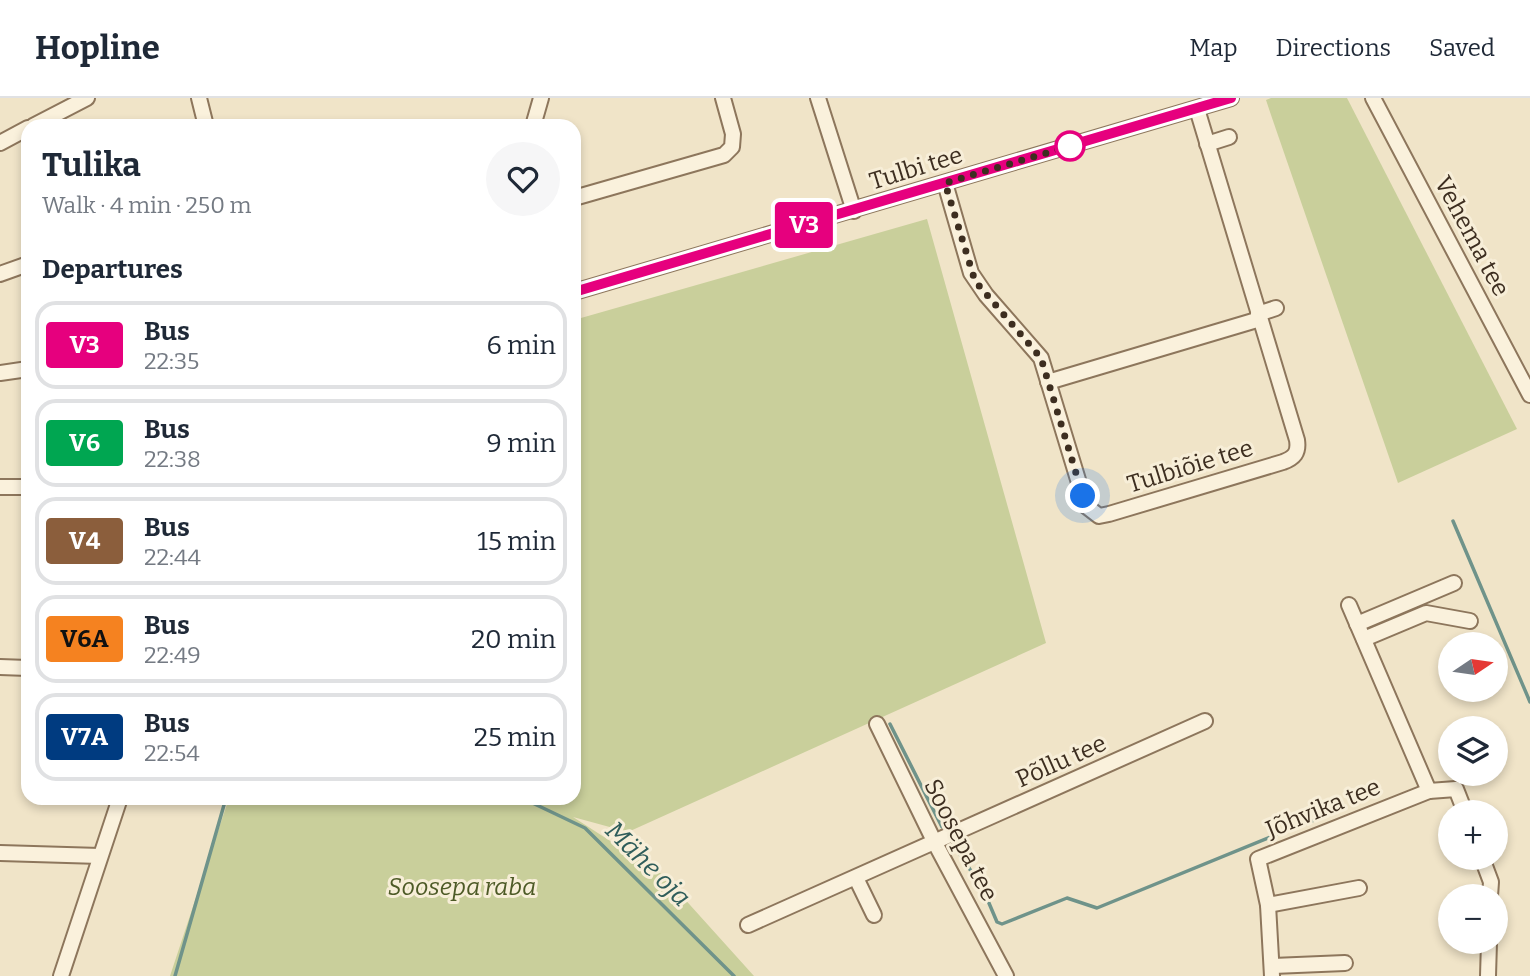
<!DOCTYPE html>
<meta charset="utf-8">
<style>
:root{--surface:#fff;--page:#f6f6f7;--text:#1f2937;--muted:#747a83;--line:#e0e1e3}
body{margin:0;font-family:Bitter,serif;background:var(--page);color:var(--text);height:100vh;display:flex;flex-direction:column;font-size:26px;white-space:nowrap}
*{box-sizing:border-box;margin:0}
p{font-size:23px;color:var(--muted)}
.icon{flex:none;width:38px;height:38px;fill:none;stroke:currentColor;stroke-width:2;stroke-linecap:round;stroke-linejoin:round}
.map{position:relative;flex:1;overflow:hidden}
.side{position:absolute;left:21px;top:21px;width:560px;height:686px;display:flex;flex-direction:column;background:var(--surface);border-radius:21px;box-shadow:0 4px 10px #0003}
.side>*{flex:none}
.badge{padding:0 14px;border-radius:5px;font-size:24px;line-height:46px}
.needle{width:46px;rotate:77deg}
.fabs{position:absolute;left:1438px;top:534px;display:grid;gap:14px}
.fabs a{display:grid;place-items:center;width:70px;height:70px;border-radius:50%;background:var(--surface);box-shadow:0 4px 10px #0003;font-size:35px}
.you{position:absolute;width:35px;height:35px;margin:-18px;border:5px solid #fff;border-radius:50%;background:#1a73e8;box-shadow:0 0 0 10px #1a73e833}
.map>.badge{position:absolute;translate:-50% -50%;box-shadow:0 0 0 4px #fff}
h2{padding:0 21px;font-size:26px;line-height:63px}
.round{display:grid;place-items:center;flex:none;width:74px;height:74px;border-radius:37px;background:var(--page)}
.headline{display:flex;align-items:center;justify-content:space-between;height:119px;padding:0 21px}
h1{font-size:33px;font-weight:700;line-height:52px}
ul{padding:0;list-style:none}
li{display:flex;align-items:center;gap:21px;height:88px;margin:0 14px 10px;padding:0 7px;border:4px solid var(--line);border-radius:21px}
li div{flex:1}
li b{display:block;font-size:26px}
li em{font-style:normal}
li .badge{min-width:77px;font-weight:700;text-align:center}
header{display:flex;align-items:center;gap:42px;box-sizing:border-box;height:98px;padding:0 35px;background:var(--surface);border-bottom:2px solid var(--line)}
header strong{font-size:33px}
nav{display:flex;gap:38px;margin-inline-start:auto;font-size:24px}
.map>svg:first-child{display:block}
</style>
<header>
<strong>Hopline</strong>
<nav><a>Map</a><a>Directions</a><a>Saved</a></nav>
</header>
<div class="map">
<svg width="1530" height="878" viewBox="0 0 1530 878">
<rect width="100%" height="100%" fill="#f0e4c8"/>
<g fill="#c9cf9b">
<polygon points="1271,0 1347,0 1517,331 1398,385 1271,17 1266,2"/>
<polygon points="927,121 1046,545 628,734 573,719 663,777 754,878 170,878 229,700 574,700 574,222"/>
</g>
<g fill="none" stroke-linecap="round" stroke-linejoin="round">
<g stroke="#6f938a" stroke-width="3.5">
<polyline points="1453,423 1530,604"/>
<polyline points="890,626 942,729"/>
<polyline points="522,700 585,730 734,878"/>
<polyline points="1300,728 1329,716"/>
<polyline points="955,749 983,791 997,824 1002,826 1067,800 1097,810 1278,736"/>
<polyline points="175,878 226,700"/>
</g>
<g stroke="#8d765c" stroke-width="18">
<g id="minor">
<polyline points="199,0 206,28"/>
<polyline points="818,0 854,113"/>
<polyline points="1373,0 1530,297"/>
<polyline points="33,28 87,0"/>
<polyline points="533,28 541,0"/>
<polyline points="0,45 28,30"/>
<polyline points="1207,46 1229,39"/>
<path d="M 945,85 L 971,175 L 986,197 L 1041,260 L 1086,408 L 1099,418 L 1109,416 L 1283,364 C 1294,360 1299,355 1297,342 L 1197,11"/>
<polyline points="574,100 724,57 732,49 733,36 723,0"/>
<polyline points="0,176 28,166"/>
<polyline points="574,194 1231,0"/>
<polyline points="1258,216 1276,210"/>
<polyline points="0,275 28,271"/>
<polyline points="1048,284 1260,221"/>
<polyline points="0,389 28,389"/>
<polyline points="1349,507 1429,693"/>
<polyline points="1357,526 1454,485"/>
<polyline points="1364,541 1426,515 1470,523"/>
<polyline points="0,569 28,570"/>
<polyline points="877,626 935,745 1006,878"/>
<polyline points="0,755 100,758"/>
<polyline points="1482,760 1491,784 1490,798"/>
<polyline points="856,780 874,817"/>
<polyline points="1268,807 1359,790"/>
<polyline points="748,827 1205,623"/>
<polyline points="1273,868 1345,865"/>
<polyline points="61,878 120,700"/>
<polyline points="1272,878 1268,807 1258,761 1429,693 1456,691 1465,714"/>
<polyline points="1488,878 1489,844"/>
</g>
</g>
<use href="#minor" stroke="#faf1dc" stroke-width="14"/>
</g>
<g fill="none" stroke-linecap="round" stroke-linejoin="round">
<g stroke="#fff" stroke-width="16">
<polyline id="line" points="574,194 1231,0"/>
</g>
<use href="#line" stroke="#e6007e" stroke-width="10"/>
<polyline stroke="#3d2e20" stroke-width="7" stroke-dasharray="0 12.6" points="1070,48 945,85 975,183 1041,260 1083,398"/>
</g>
<circle fill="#fff" stroke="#e6007e" stroke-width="3.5" cx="1070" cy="48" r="14"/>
<g text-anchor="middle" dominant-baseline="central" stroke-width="6" stroke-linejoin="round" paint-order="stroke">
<g font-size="24" fill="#3d2e20" stroke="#f7eed8">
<text transform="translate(916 70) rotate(-17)">Tulbi tee</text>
<text transform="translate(1472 138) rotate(62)">Vehema tee</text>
<text transform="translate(1190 368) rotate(-17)">Tulbiõie tee</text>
<text transform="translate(1061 663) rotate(-24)">Põllu tee</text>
<text transform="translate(1323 710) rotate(-22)">Jõhvika tee</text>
<text transform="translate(961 742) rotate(63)">Soosepa tee</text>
</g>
<g font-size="24" font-style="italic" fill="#4d5a26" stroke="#f7eed8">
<text x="462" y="789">Soosepa raba</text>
</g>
<g font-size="26" font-style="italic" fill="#2f5d5a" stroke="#f7eed8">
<text transform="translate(648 766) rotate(45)">Mähe oja</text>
</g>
</g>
</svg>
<div class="fabs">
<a><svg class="needle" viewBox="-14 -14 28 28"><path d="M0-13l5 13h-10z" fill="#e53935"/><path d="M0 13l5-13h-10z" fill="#747a83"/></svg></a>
<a><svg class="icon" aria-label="layers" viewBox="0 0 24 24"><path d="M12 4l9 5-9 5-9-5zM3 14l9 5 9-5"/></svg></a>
<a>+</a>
<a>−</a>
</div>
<div class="you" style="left:1083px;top:398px"></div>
<b class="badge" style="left:804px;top:127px;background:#e6007e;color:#fff">V3</b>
<section class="side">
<div class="headline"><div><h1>Tulika</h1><p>Walk · 4 min · 250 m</p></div><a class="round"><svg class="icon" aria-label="heart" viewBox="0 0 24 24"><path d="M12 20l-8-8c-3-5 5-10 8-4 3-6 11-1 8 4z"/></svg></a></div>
<h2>Departures</h2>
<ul>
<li><span class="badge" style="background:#e6007e;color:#fff">V3</span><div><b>Bus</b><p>22:35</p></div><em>6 min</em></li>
<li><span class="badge" style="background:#00a651;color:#fff">V6</span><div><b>Bus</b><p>22:38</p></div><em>9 min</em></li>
<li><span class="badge" style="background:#8b5e3c;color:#fff">V4</span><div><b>Bus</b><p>22:44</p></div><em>15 min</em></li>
<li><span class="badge" style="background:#f58220;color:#111">V6A</span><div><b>Bus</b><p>22:49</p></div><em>20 min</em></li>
<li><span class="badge" style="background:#003b80;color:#fff">V7A</span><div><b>Bus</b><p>22:54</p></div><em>25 min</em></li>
</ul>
</section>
</div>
